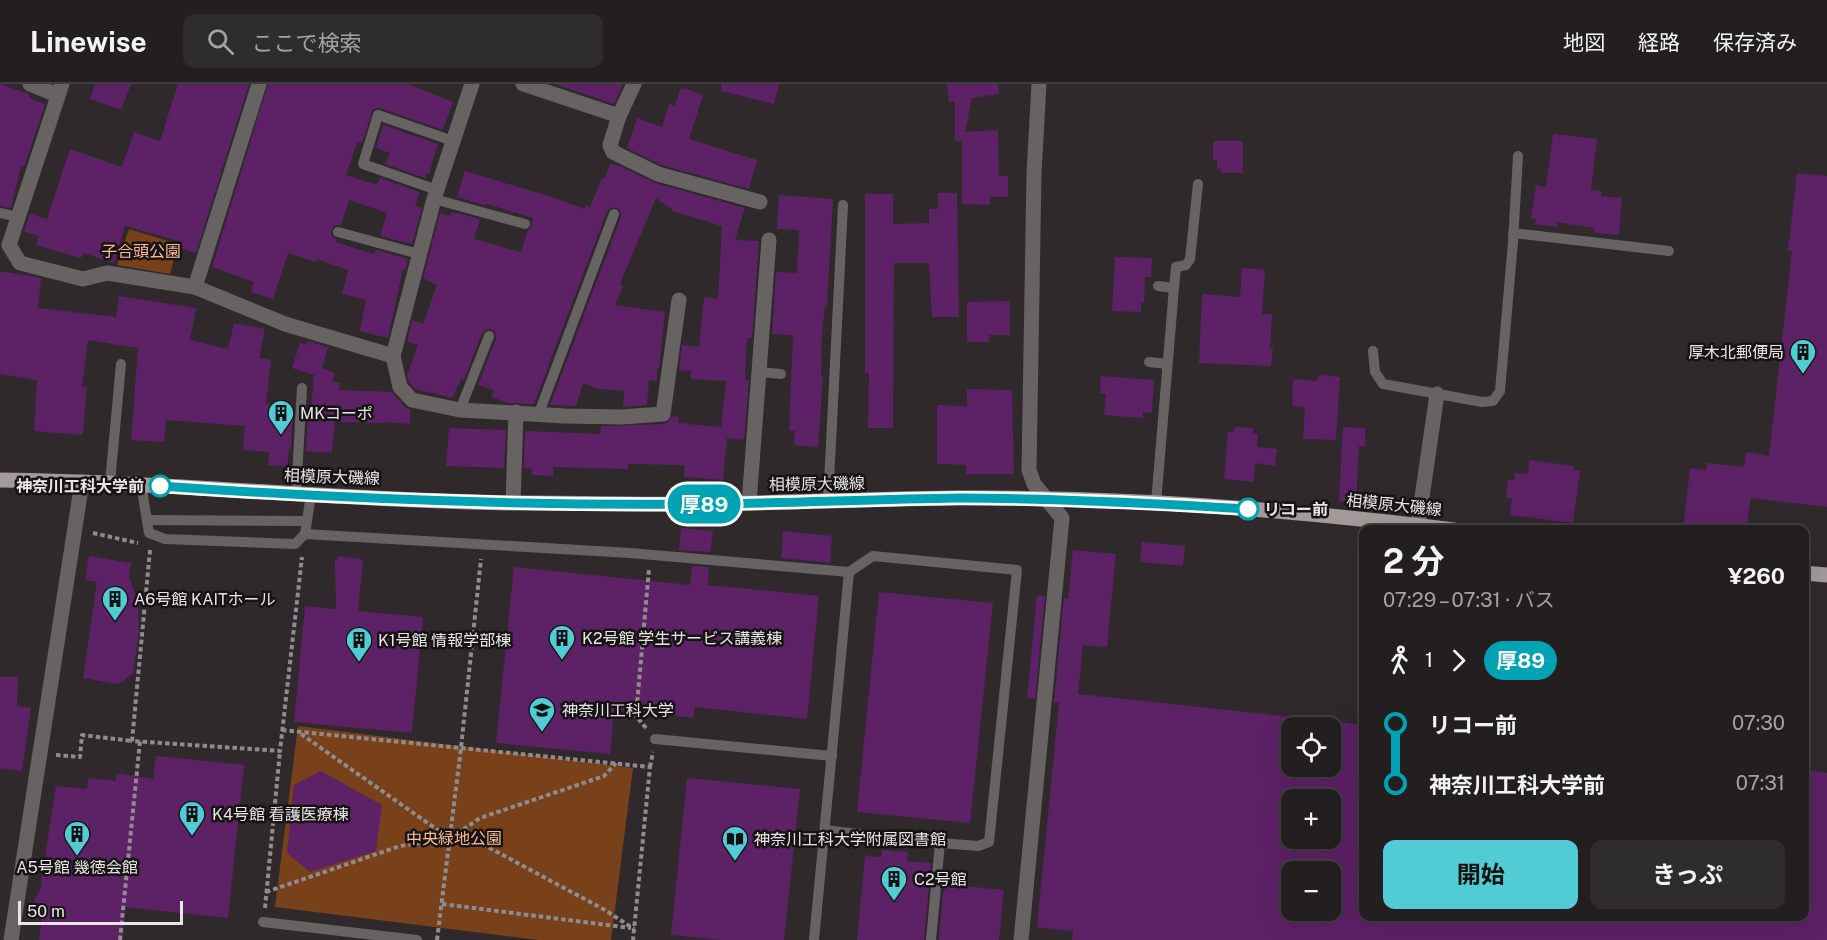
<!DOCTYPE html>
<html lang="ja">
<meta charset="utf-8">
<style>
:root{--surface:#231f21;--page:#2f2c2e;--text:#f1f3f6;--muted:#a3a2a5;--line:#403d3f;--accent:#51ccd4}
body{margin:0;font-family:"Public Sans","Noto Sans JP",sans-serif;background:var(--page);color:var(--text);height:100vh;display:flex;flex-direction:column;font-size:22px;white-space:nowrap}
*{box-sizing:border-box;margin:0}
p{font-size:20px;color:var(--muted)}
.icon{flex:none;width:33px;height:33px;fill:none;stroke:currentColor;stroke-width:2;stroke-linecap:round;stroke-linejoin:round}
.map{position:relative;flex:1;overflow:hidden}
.drawer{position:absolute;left:1359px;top:441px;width:450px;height:396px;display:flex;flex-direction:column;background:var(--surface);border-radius:12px;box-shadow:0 6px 24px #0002,0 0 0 2px var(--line)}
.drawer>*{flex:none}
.badge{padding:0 12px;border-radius:20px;font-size:21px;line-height:39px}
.tools{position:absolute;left:1281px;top:633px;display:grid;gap:12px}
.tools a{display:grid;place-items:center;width:60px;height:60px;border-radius:12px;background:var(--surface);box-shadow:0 6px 24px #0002,0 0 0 2px var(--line);font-size:30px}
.scale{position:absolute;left:18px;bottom:15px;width:165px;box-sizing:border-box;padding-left:6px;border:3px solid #e9e5e7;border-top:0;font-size:16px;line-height:21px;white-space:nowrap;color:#e9e5e7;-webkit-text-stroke:4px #161314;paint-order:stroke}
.map>.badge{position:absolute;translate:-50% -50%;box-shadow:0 0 0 3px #fff}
.legs{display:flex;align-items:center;gap:9px;height:66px;padding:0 24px;font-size:20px}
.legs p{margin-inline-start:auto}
.summary{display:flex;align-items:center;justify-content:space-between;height:102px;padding:0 24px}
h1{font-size:33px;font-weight:700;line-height:45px}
.button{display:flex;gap:12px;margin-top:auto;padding:12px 24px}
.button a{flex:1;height:69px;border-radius:12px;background:var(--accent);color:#111;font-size:24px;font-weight:700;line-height:69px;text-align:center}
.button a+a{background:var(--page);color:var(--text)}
ul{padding:0 24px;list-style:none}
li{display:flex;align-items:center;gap:21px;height:60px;font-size:22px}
li i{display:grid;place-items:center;width:9px;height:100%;margin:0 8px;background:currentColor}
li i::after{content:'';width:15px;height:15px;margin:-8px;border:4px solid;border-radius:50%;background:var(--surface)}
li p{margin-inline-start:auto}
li:first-child i{background:linear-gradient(#0000 50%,currentColor 0)}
li:last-child i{background:linear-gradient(currentColor 50%,#0000 0)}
header{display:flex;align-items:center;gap:36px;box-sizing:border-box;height:84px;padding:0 30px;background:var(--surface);border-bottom:2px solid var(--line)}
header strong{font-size:28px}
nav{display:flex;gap:33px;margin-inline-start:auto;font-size:21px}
.search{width:420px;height:54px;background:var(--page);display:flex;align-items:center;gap:15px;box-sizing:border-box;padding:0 21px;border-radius:12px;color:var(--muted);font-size:22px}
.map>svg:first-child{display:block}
</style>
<header>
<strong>Linewise</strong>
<div class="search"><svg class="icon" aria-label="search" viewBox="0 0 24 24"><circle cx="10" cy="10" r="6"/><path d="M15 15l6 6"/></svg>ここで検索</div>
<nav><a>地図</a><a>経路</a><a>保存済み</a></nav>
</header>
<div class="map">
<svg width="1827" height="856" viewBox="0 0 1827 856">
<rect width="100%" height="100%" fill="#2f292c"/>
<g fill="#784119">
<polygon points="129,145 178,160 170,190 117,181"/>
<polygon points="298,642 633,684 611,856 539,856 275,823"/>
</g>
<g fill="#5d2166" fill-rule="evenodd">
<polygon points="0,0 26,9 30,11 29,14 45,20 24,83 21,82 11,124 0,122"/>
<polygon points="95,0 131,0 121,26 90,15"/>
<polygon points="178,0 249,0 196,169 180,164 182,158 125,142 114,179 83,169 81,174 36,161 39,152 24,147 30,130 47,135 70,65 122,83 134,48 160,57"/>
<polygon points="268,0 408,0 453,18 443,46 380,24 373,25 362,59 357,58 346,91 377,101 380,94 420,108 415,122 422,124 412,160 380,152 387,129 349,116 341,141 336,141 331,147 332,153 337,156 336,158 374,170 376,166 408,175 405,186 403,185 388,254 360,247 366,216 342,210 348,186 317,175 316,178 288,169 273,215 251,208 254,198 212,183"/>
<polygon points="555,0 623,0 614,20"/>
<polygon points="721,0 779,0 774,20 721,7"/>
<polygon points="947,0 998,0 999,10 972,14 965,48 998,46 999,92 1008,92 1008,113 990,113 990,121 962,120 962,57 955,57 955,17 949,18"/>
<polygon points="681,3 703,11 689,55 757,76 749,105 661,81 627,64 637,34 662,43 669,20 675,22"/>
<polygon points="383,41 438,60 429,90 427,89 425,94 385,80 390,69 376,64"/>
<polygon points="1555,50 1597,55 1591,106 1602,107 1601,112 1622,114 1619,151 1594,149 1594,144 1557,138 1557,143 1535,140 1536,135 1531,134 1536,101 1546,103 1553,51"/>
<polygon points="1213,57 1243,57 1243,89 1221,89 1221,85 1217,84 1217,76 1213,76"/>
<polygon points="610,80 620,82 655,99 745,124 735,156 759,157 752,254 747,254 745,296 749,296 744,356 727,354 723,396 684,393 685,381 628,380 628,385 553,383 553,392 532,391 532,385 524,384 525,347 600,350 601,342 664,340 668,338 672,332 679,333 678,339 721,343 726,297 691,295 691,287 679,286 682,261 699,263 704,213 718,215 722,142 675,128 656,114 620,200 623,202 615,221 665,228 659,285 657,285 657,297 649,296 647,321 623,323 624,307 599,305 583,299 576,322 550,321 621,133 620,126 613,123 607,127 534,320 509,319 491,313 494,306 478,301 496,255 495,248 491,245 487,245 482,249 464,296 461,295 452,314 415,305 409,298 407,291 418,261 407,258 412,236 423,240 437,201 423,194 440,129 450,132 452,128 480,135 474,155 521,168 528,146 532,141 533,134 487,120 484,121 457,113 465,87 552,113 584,125 586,121 590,123 602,94 604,95"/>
<polygon points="1797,89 1827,92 1827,423 1751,414 1746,446 1683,446 1690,384 1706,386 1707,379 1744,383 1746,368 1769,372 1792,167 1788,167"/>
<polygon points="938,109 957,109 959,233 932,233 929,179 894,179 893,344 868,344 869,289 865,289 865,110 893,110 893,140 929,139 929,125 938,125"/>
<polygon points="779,111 833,115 827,221 825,221 822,252 821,292 823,292 818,363 794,361 795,347 789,347 793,251 772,250 776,188 797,189 799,146 777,145"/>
<polygon points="1115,173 1152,174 1151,193 1145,193 1144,219 1141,219 1141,228 1112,227"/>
<polygon points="1242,184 1265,186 1262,230 1272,230 1270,264 1273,264 1271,282 1199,279 1202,210 1240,213"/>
<polygon points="0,187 41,194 38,224 116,233 119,212 196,224 190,256 228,265 234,239 265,245 259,274 271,276 266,320 293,323 291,366 289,366 287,383 268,381 269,368 243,366 245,342 166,336 164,358 131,356 138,264 88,256 82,303 87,303 83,351 34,347 37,296 0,290"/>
<polygon points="1010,217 1010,251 989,251 989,258 967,258 967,218"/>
<polygon points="307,257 328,263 322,284 335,289 332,297 340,299 338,306 392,308 405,323 410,326 410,340 383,338 383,339 335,338 332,369 306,367 308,325 311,325 314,291 292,284 300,259 306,261"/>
<polygon points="1318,291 1340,293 1336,356 1303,355 1305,323 1294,322 1292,320 1293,295 1317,297"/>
<polygon points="1101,292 1154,296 1152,329 1143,328 1143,334 1104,331 1106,310 1100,309"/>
<polygon points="967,305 1012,306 1014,390 966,390 966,381 937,380 937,321 967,322"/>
<polygon points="1235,343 1253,344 1253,349 1258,350 1257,363 1277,365 1275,382 1255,379 1254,398 1224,395 1228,347 1234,348"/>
<polygon points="1343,343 1365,344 1365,362 1359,362 1356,417 1339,417"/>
<polygon points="449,344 506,346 504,384 446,382"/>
<polygon points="1529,376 1574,382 1574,386 1580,387 1573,439 1510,431 1512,414 1506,414 1508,396 1514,396 1515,389 1528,390"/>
<polygon points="681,444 713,447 710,468 679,466"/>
<polygon points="783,447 832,452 830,479 781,474"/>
<polygon points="1142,458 1185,462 1183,482 1140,478"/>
<path d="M 1073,466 L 1116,470 L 1107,563 L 1083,561 L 1078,610 L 1292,633 L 1292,682 L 1330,682 L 1330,637 L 1364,641 L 1364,832 L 1804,832 L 1804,686 L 1827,689 L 1827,856 L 1072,856 L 1073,847 L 1037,843 L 1059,618 L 1054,618 L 1064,514 L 1068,515 ZM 1292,716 L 1330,716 L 1330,754 L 1292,754 ZM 1292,788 L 1330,788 L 1330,826 L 1292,826 Z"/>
<polygon points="89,472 131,479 129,492 138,518 139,547 133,589 122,598 117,600 83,594 97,498 85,496"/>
<polygon points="337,472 361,475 363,477 358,527 423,533 412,649 294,638 305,522 336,525 335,476 337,476"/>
<polygon points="692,482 709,483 708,501 819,512 807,635 695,623 693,634 614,625 610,670 496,659 514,483 690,501"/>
<polygon points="879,508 993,519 970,739 857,728"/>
<polygon points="1037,511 1045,512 1035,615 1027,614"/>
<polygon points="0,593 18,593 17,622 31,624 22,687 0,684"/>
<polygon points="156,672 244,681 228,834 125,823 122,856 39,856 42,831 34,821 35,814 40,806 56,702 87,705 88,694 116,697 117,689 153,695"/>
<polygon points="321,687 382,721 376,767 310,788 287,769 294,701"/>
<polygon points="687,694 800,705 784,856 722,856 671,851"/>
<polygon points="882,766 908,768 907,777 931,779 924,856 857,856 865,772 882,773"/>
<polygon points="944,800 1004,806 999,856 939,856"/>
</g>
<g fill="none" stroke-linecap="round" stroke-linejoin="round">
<g stroke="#908b8e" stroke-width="4" stroke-dasharray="4.5 3" stroke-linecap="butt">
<polyline points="93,449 138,459"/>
<polyline points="150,466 132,657 280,667 302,473"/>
<polyline points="646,644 636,632 649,485"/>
<polyline points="282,646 650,683 633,856"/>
<polyline points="301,650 449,754"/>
<polyline points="56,671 80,673 82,651 132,657"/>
<polyline points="650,683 653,668"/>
<polyline points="451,754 480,734 604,692 616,679"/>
<polyline points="266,808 400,762 450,754 486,762 605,826 634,845"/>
<polyline points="442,820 631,844"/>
<polyline points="265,824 280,667"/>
<polyline points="120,856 140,657"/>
<polyline points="437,856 461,664 481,475"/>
</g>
<g stroke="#676363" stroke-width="10">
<polyline points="437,106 363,80 378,31 453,57"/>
<polyline points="434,115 525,140"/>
<polyline points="0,129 18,133"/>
<polyline points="338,148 419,170"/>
<polyline points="1513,149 1669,167"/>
<polyline points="1158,202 1174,204"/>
<polyline points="1373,267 1375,288 1383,300 1482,318 1493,317 1500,307 1513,158 1518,72"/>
<polyline points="1149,278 1167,280"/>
<polyline points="759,288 781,290"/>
<polyline points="460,326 489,252"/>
<polyline points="539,329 614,130"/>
<polyline points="110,398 121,280"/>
<polyline points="141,400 149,449 165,455 295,460 305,450 311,410"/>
<polyline points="296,410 302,304"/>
<polyline points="828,418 843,121"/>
<polyline points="1156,419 1174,204 1176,183 1186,181 1190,175 1198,100"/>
<polyline points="147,436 307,437"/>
<polyline points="305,450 630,469 849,488 873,472 1017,486 989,758 978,762 940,759 931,856"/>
<polyline points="655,655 832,672"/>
<polyline points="825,746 883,753"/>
<polyline points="890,753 940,759"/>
<polyline points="263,838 417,856"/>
<polyline points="814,856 849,488"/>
</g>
<g stroke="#676363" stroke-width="15">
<polyline points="30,0 57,11"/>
<polyline points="62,0 9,161 20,179 83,195 107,189 195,203 285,240 393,272"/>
<polyline points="472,0 434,115 393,272 400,303 412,316 460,326 565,332 621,333 663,330 679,216"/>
<polyline points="523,0 619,32 610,61 613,68 658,90 760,118"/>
<polyline points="619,32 634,0"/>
<polyline points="195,203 259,0"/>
<polyline points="513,419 516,328"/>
<polyline points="749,419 769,156"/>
<polyline points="1418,441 1437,310"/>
<polyline points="11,856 82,398"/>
<polyline points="1021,856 1062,434 1034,400 1029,386 1034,89 1039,0"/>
</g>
<g stroke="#a29b9a" stroke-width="15">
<path d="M 0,396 C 173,398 346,417 519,419 C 585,419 651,421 717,420 C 797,418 878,415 958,414 C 1123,413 1290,425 1454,446"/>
<polyline points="1804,489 1827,491"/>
</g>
</g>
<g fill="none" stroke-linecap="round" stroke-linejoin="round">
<g stroke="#fff" stroke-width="14">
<path id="line-1" d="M 160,402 C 344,415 528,422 712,420 C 794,419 876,415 958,414 C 1055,414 1152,419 1248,425"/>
</g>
<use href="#line-1" stroke="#00a3b4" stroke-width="9"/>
</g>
<defs>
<g id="building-pin" transform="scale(1.35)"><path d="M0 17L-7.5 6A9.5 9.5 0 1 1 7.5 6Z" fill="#51ccd4" stroke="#161314"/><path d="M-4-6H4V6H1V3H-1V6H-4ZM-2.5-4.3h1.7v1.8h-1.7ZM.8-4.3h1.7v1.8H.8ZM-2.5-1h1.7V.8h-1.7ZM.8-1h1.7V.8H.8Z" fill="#111"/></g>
<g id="university-pin" transform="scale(1.35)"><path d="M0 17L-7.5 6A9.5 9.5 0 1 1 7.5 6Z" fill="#51ccd4" stroke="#161314"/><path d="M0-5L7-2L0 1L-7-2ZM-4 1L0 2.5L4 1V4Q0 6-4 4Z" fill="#111"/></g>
<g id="library-pin" transform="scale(1.35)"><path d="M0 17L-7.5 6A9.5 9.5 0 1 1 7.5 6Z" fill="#51ccd4" stroke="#161314"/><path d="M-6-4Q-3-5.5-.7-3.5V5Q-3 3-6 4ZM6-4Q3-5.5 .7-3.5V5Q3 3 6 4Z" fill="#111"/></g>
</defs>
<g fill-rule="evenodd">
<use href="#building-pin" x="1803" y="268"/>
<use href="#building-pin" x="281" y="329"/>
<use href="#building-pin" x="115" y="515"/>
<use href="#building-pin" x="562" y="554"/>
<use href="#building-pin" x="359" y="556"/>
<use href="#university-pin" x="542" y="626"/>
<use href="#building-pin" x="192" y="730"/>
<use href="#building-pin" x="77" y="750"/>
<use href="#library-pin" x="735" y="755"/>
<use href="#building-pin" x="894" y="795"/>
</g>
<g fill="#fff" stroke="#00a3b4" stroke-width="3">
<circle cx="160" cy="402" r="10"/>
<circle cx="1248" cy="425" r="10"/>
</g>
<g text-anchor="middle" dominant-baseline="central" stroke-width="5" stroke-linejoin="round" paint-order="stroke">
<g font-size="16" fill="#fdbb92" stroke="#161314">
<text x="141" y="167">子合頭公園</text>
<text x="454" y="754">中央緑地公園</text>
</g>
<g font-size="16" fill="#e9e5e7" stroke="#161314" text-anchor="start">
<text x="1784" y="268" text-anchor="end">厚木北郵便局</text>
<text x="300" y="329">MKコーポ</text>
<text x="134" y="515">A6号館 KAITホール</text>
<text x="582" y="554">K2号館 学生サービス講義棟</text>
<text x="378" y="556">K1号館 情報学部棟</text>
<text x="562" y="626">神奈川工科大学</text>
<text x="212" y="730">K4号館 看護医療棟</text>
<text x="754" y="755">神奈川工科大学附属図書館</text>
<text x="77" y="783" text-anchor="middle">A5号館 幾徳会館</text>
<text x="914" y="795">C2号館</text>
</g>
<g font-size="16" fill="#e9e5e7" stroke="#161314">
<text transform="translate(332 393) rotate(2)">相模原大磯線</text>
<text transform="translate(817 400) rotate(-1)">相模原大磯線</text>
<text transform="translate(1394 421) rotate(6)">相模原大磯線</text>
</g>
<g font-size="16" font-weight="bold" fill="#e9e5e7" stroke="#161314" text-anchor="end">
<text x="144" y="402">神奈川工科大学前</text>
<text x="1264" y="425" text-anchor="start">リコー前</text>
</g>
</g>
</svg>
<div class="tools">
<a><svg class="icon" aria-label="locate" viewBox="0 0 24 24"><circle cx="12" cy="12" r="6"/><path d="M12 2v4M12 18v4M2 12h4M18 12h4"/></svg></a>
<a>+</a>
<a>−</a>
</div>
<div class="scale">50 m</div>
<b class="badge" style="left:704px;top:420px;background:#00a3b4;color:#fff">厚89</b>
<section class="drawer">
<div class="summary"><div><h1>2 分</h1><p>07:29 – 07:31 · バス</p></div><b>¥260</b></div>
<div class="legs"><svg class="icon" aria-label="walk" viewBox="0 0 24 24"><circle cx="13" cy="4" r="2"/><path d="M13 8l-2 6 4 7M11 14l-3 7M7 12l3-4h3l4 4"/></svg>1<svg class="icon" aria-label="forward" viewBox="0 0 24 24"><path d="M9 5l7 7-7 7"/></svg><b class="badge" style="background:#00a3b4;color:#fff">厚89</b></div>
<ul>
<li><i style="color:#00a3b4"></i><b>リコー前</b><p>07:30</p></li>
<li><i style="color:#00a3b4"></i><b>神奈川工科大学前</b><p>07:31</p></li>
</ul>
<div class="button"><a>開始</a><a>きっぷ</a></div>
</section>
</div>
